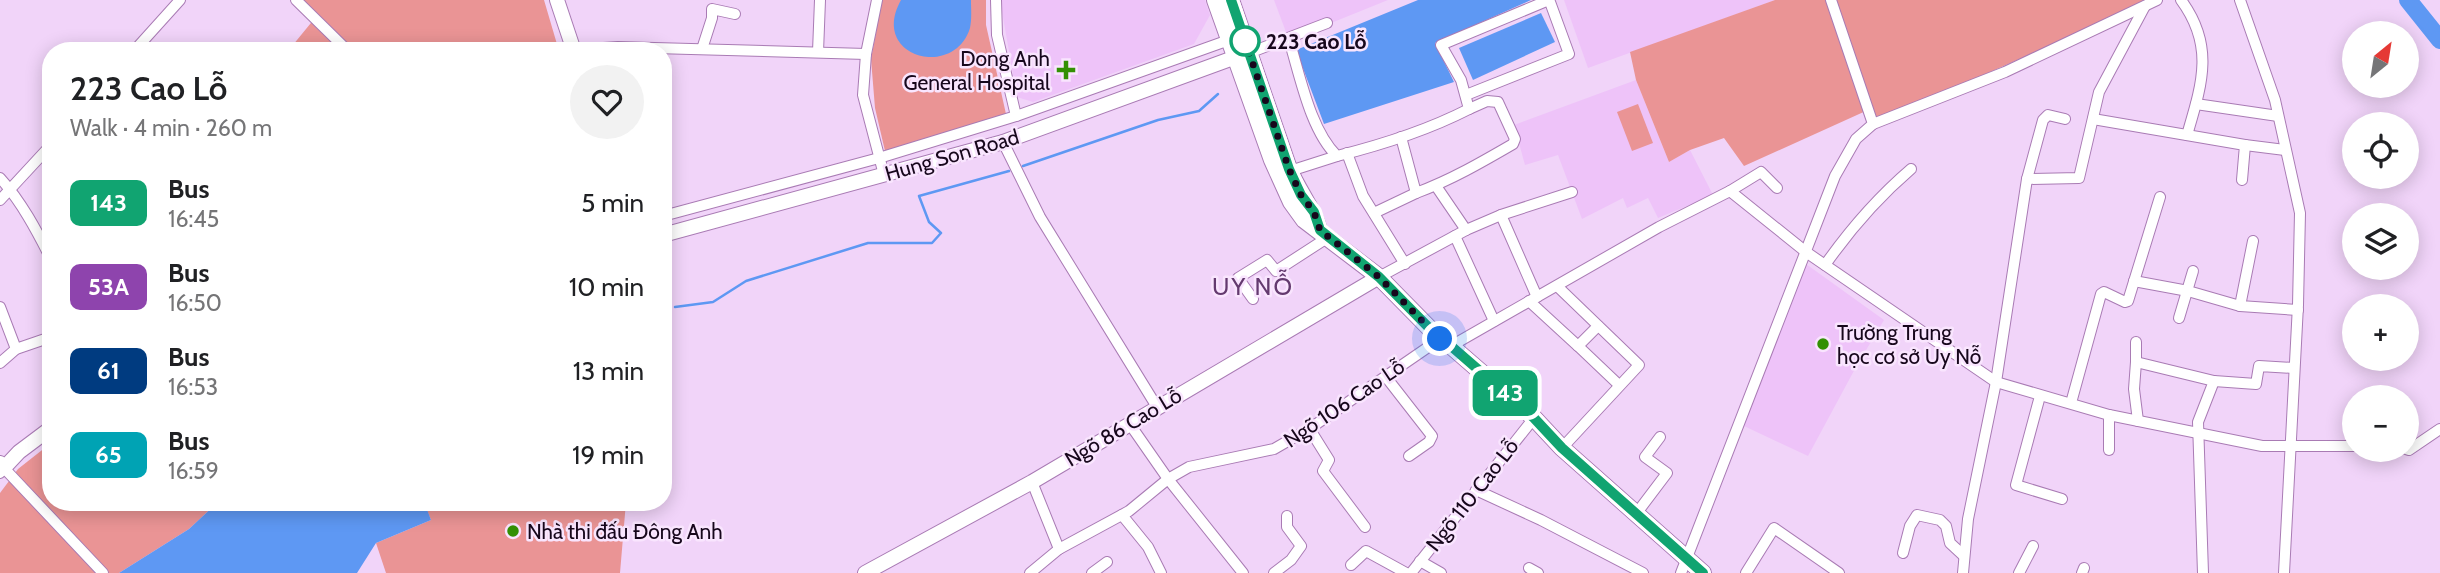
<!DOCTYPE html>
<meta charset="utf-8">
<style>
:root{--surface:#fff;--page:#f2f2f2;--text:#202124;--muted:#757577}
body{margin:0;font-family:Cabin,sans-serif;background:var(--page);color:var(--text);height:100vh;display:flex;flex-direction:column;font-size:26px;white-space:nowrap}
*{box-sizing:border-box;margin:0}
p{font-size:23px;color:var(--muted)}
.icon{flex:none;width:38px;height:38px;fill:none;stroke:currentColor;stroke-width:2;stroke-linecap:round;stroke-linejoin:round}
.map{position:relative;flex:1;overflow:hidden}
.details{position:absolute;left:42px;top:42px;width:630px;height:469px;display:flex;flex-direction:column;background:var(--surface);border-radius:28px;box-shadow:0 4px 18px #0003}
.details>*{flex:none}
.badge{padding:0 14px;border-radius:10px;font-size:24px;line-height:46px}
.needle{width:46px;rotate:30deg}
.fabs{position:absolute;left:2342px;top:21px;display:grid;gap:14px}
.fabs a{display:grid;place-items:center;width:77px;height:77px;border-radius:50%;background:var(--surface);box-shadow:0 4px 18px #0003;font-size:35px}
.you{position:absolute;width:35px;height:35px;margin:-18px;border:5px solid #fff;border-radius:50%;background:#1a73e8;box-shadow:0 0 0 10px #1a73e833}
.map>.badge{position:absolute;translate:-50% -50%;box-shadow:0 0 0 4px #fff}
.round{display:grid;place-items:center;flex:none;width:74px;height:74px;border-radius:37px;background:var(--page)}
.overview{display:flex;align-items:center;justify-content:space-between;height:119px;padding:0 28px}
h1{font-size:33px;font-weight:600;line-height:52px}
ul{padding:0;list-style:none}
li{display:flex;align-items:center;gap:21px;height:84px;padding:0 28px}
li div{flex:1}
li b{display:block;font-size:26px}
li em{font-style:normal}
li .badge{min-width:77px;font-weight:700;text-align:center}
.map>svg:first-child{display:block}
</style>
<div class="map">
<svg width="2440" height="573" viewBox="0 0 2440 573">
<rect width="100%" height="100%" fill="#f1d4f9"/>
<g fill="#eec3f9">
<polygon points="1000,0 1205,0 1210,15 1194,44 1033,102 1017,97"/>
<polygon points="1274,0 1388,0 1289,40"/>
<polygon points="1564,0 1775,0 1588,68"/>
<polygon points="1636,80 1669,162 1690,150 1713,195 1658,218 1648,198 1627,208 1623,198 1582,219 1558,155 1525,165 1514,125"/>
<polygon points="1806,264 1884,320 1856,367 1808,456 1744,426"/>
</g>
<g fill="#ea9495">
<polygon points="297,0 544,0 559,51 288,51 315,18"/>
<polygon points="882,0 986,0 986,25 1006,114 885,151 875,108 871,59"/>
<polygon points="1775,0 2152,0 1873,124 1868,110 1744,166 1724,138 1690,150 1669,162 1636,80 1630,52"/>
<polygon points="1638,104 1653,143 1632,151 1617,112"/>
<polygon points="51,443 51,502 218,502 189,529 119,573 0,573 0,493 18,469"/>
<polygon points="427,502 626,502 620,573 386,573 376,543 431,520 424,503"/>
</g>
<g fill="#5e98f3">
<path d="M 901,0 L 971,0 C 971,9 972,19 970,28 C 954,80 869,57 901,0 Z"/>
<polygon points="1418,0 1531,0 1435,43 1454,82 1324,124 1296,50"/>
<polygon points="1541,13 1555,42 1473,80 1459,48"/>
<polygon points="218,502 427,502 425,504 431,520 376,543 357,573 119,573 189,529"/>
</g>
<g fill="none" stroke-linecap="round" stroke-linejoin="round">
<g stroke="#5e98f3" stroke-width="2.5">
<polyline points="1023,166 1158,120 1199,111 1218,94"/>
<polyline points="675,307 713,302 746,281 868,243 932,243 941,233 929,222 919,196 1009,171"/>
</g>
<polyline stroke="#5e98f3" stroke-width="18" points="2408,0 2440,40"/>
<g stroke="#a97bb4" stroke-width="12">
<g id="minor">
<polyline points="296,0 348,51"/>
<polyline points="877,0 866,54 863,95 884,175"/>
<polyline points="996,0 997,35 1016,116"/>
<path d="M 2181,0 C 2215,46 2202,84 2187,135"/>
<polyline points="2240,0 2275,100 2300,213 2298,305 2284,573"/>
<path d="M 1289,40 C 1300,75 1310,130 1337,156 C 1381,145 1428,130 1469,109 L 1461,80 L 1441,45 L 1549,0"/>
<polyline points="702,49 712,18 712,9 735,14"/>
<polyline points="574,50 618,47 866,54"/>
<polyline points="134,51 180,0"/>
<polyline points="818,52 820,0"/>
<polyline points="1249,53 1327,23"/>
<polyline points="1466,95 1569,54 1550,2"/>
<polyline points="2196,104 2278,116"/>
<polyline points="2093,119 2245,145 2242,180"/>
<polyline points="1873,124 2005,72 2157,0"/>
<path d="M 1401,137 L 1416,193 C 1451,180 1482,162 1513,144 L 1515,139 L 1498,102 L 1487,101 L 1469,109"/>
<polyline points="1003,142 1040,217 1157,407"/>
<polyline points="2245,145 2285,150"/>
<polyline points="1347,153 1363,196 1405,264"/>
<polyline points="1290,171 1337,156"/>
<path d="M 0,178 C 21,201 37,231 51,259"/>
<polyline points="2027,179 2079,178 2099,92 2145,6"/>
<polyline points="1436,186 1466,230"/>
<polyline points="1730,191 1761,172 1777,188"/>
<polyline points="0,200 51,145"/>
<polyline points="1374,213 1416,193"/>
<polyline points="1501,215 1537,297"/>
<polyline points="663,216 879,158 1016,116 1229,40"/>
<polyline points="1455,236 1494,321"/>
<polyline points="2253,241 2240,306 2298,310"/>
<path d="M 1825,265 C 1851,228 1876,199 1911,169"/>
<polyline points="1379,277 1466,230 1501,215 1572,192"/>
<polyline points="2134,281 2188,291 2240,306"/>
<polyline points="1557,286 1639,365 1562,448"/>
<polyline points="1253,299 1238,278 1267,260 1276,271 1327,238"/>
<polyline points="1529,301 1578,346"/>
<polyline points="0,307 16,349"/>
<polyline points="2179,318 2193,271"/>
<polyline points="1598,326 1578,346 1619,385"/>
<polyline points="1451,346 1659,227 1730,191 1806,252 1996,382 2109,415 2262,446 2354,446"/>
<polyline points="2136,362 2136,342"/>
<polyline points="0,363 16,349 51,337"/>
<polyline points="1386,377 1432,436 1429,442 1409,456"/>
<polyline points="2214,381 2256,384 2259,366 2294,368"/>
<polyline points="2040,396 2016,485 2062,499"/>
<polyline points="2071,403 2101,294 2104,292 2125,302 2128,301 2160,197"/>
<polyline points="2138,421 2134,389 2136,362 2214,381 2198,422 2203,573"/>
<polyline points="1129,423 1168,479 1243,573"/>
<polyline points="1309,428 1329,460 1323,471 1365,527"/>
<polyline points="2406,449 2409,450 2440,429"/>
<polyline points="2109,450 2109,415"/>
<polyline points="0,473 4,468 103,573"/>
<polyline points="1032,482 1059,549"/>
<polyline points="1476,490 1541,520 1643,573"/>
<polyline points="1636,514 1667,473 1645,457 1660,437"/>
<polyline points="1122,515 1148,547 1161,573"/>
<polyline points="1903,553 1910,526 1917,515 1940,520 1946,526 1950,543 1964,556"/>
<polyline points="1420,561 1441,573"/>
<polyline points="1351,565 1366,551 1406,573"/>
<polyline points="1529,568 1538,573"/>
<polyline points="1030,573 1059,549 1129,511 1168,479 1189,467 1274,449 1312,427 1440,339"/>
<polyline points="1092,573 1107,562"/>
<polyline points="1274,573 1291,560 1301,546 1287,527 1287,516"/>
<polyline points="1411,573 1534,418"/>
<polyline points="1681,573 1835,176 1856,139 1873,124 1831,0"/>
<polyline points="1746,573 1774,528 1839,573"/>
<polyline points="1963,573 1968,519 1996,382 2027,179 2043,120 2048,115 2065,119"/>
<polyline points="2019,573 2033,546"/>
<polyline points="2082,573 2084,568"/>
</g>
</g>
<g stroke="#a97bb4" stroke-width="16">
<g id="tertiary">
<polyline points="557,0 574,51"/>
<polyline points="663,235 1003,142 1236,57"/>
<polyline points="0,463 4,468 19,452 51,428"/>
<polyline points="865,573 1032,482 1379,277"/>
</g>
</g>
<g stroke="#a97bb4" stroke-width="18">
<g id="secondary">
<polyline points="1215,0 1272,160 1291,202 1304,220 1379,277 1440,339 1451,346 1534,418 1562,448 1703,573"/>
<path d="M 1231,0 L 1289,169 C 1298,191 1313,208 1319,230"/>
</g>
</g>
<use href="#minor" stroke="#fff" stroke-width="10"/>
<use href="#tertiary" stroke="#fff" stroke-width="14"/>
<use href="#secondary" stroke="#fff" stroke-width="16"/>
</g>
<g fill="none" stroke-linecap="round" stroke-linejoin="round">
<g stroke="#fff" stroke-width="16">
<polyline id="line" points="1231,0 1289,169 1301,195 1314,212 1320,230 1379,277 1440,339 1451,346 1534,418 1562,448 1703,573"/>
</g>
<use href="#line" stroke="#11a471" stroke-width="10"/>
<polyline stroke="#17071c" stroke-width="7" stroke-dasharray="0 12.6" points="1245,41 1289,169 1301,195 1314,212 1320,230 1379,277 1440,339"/>
</g>
<circle fill="#fff" stroke="#11a471" stroke-width="3.5" cx="1245" cy="41" r="14"/>
<g fill="#339004" stroke="#f9e5fe" stroke-width="2.5">
<path d="M1062.5 59.5h7v7h7v7h-7v7h-7v-7h-7v-7h7z"/>
<circle cx="1823" cy="344" r="7"/>
<circle cx="513" cy="531" r="7"/>
</g>
<g text-anchor="middle" dominant-baseline="central" stroke-width="5" stroke-linejoin="round" paint-order="stroke">
<g font-size="21" font-weight="bold" fill="#17071c" stroke="#f9e5fe" text-anchor="start">
<text x="1266" y="41">223 Cao Lỗ</text>
</g>
<g font-size="21" fill="#17071c" stroke="#f9e5fe" text-anchor="start">
<text x="1050" y="58" text-anchor="end">Dong Anh<tspan x="1050" dy="24">General Hospital</tspan></text>
<text x="1837" y="332">Trường Trung<tspan x="1837" dy="24">học cơ sở Uy Nỗ</tspan></text>
<text x="527" y="531">Nhà thi đấu Đông Anh</text>
</g>
<g font-size="21" fill="#17071c" stroke="#f9e5fe">
<text transform="translate(952 155) rotate(-16)">Hung Son Road</text>
<text transform="translate(1344 403) rotate(-34)">Ngõ 106 Cao Lỗ</text>
<text transform="translate(1123 427) rotate(-31)">Ngõ 86 Cao Lỗ</text>
<text transform="translate(1472 495) rotate(-52)">Ngõ 110 Cao Lỗ</text>
</g>
<g font-size="24" letter-spacing="2" fill="#643a6f" stroke="#f9e5fe">
<text x="1253" y="286">UY NỖ</text>
</g>
</g>
</svg>
<div class="fabs">
<a><svg class="needle" viewBox="-14 -14 28 28"><path d="M0-13l5 13h-10z" fill="#e53935"/><path d="M0 13l5-13h-10z" fill="#757577"/></svg></a>
<a><svg class="icon" aria-label="locate" viewBox="0 0 24 24"><circle cx="12" cy="12" r="6"/><path d="M12 2v4M12 18v4M2 12h4M18 12h4"/></svg></a>
<a><svg class="icon" aria-label="layers" viewBox="0 0 24 24"><path d="M12 4l9 5-9 5-9-5zM3 14l9 5 9-5"/></svg></a>
<a>+</a>
<a>−</a>
</div>
<div class="you" style="left:1440px;top:339px"></div>
<b class="badge" style="left:1505px;top:393px;background:#11a471;color:#fff">143</b>
<section class="details">
<div class="overview"><div><h1>223 Cao Lỗ</h1><p>Walk · 4 min · 260 m</p></div><a class="round"><svg class="icon" aria-label="heart" viewBox="0 0 24 24"><path d="M12 20l-8-8c-3-5 5-10 8-4 3-6 11-1 8 4z"/></svg></a></div>
<ul>
<li><span class="badge" style="background:#11a471;color:#fff">143</span><div><b>Bus</b><p>16:45</p></div><em>5 min</em></li>
<li><span class="badge" style="background:#8e44ad;color:#fff">53A</span><div><b>Bus</b><p>16:50</p></div><em>10 min</em></li>
<li><span class="badge" style="background:#003b80;color:#fff">61</span><div><b>Bus</b><p>16:53</p></div><em>13 min</em></li>
<li><span class="badge" style="background:#00a3b4;color:#fff">65</span><div><b>Bus</b><p>16:59</p></div><em>19 min</em></li>
</ul>
</section>
</div>
